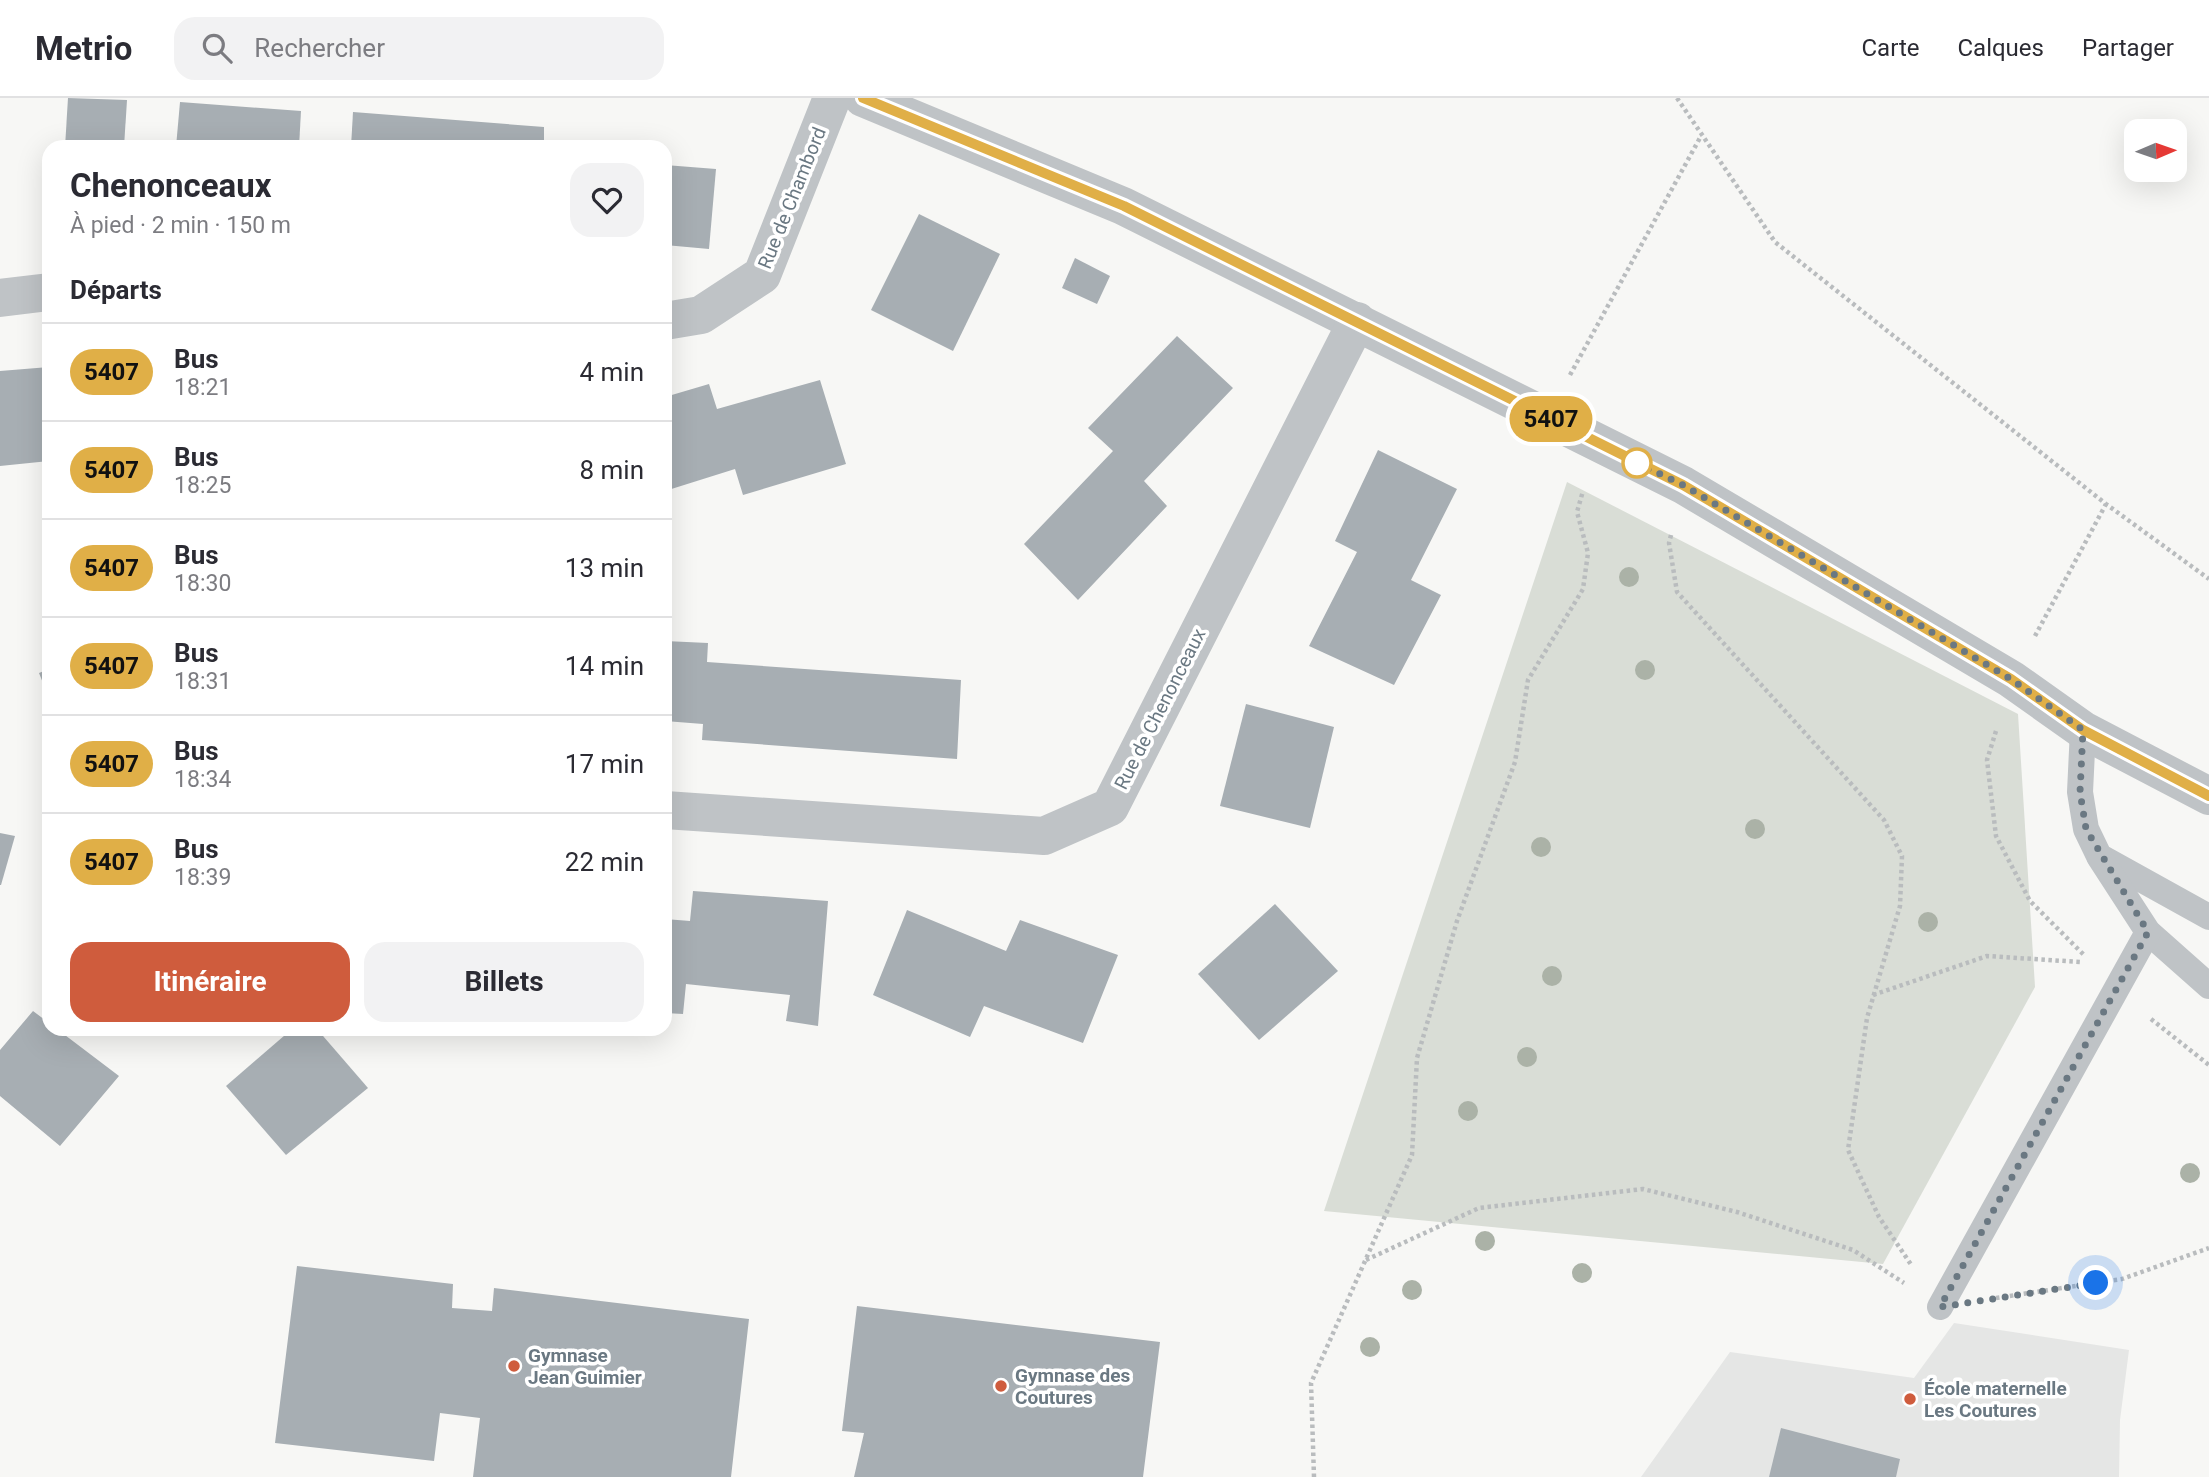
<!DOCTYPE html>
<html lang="fr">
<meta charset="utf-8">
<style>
:root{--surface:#fff;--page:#f2f2f3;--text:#2b2b33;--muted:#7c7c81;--line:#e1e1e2;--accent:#cf5c3d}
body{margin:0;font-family:Roboto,sans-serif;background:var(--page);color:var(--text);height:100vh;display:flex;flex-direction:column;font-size:26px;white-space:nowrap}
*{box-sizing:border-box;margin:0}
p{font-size:23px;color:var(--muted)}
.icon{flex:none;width:38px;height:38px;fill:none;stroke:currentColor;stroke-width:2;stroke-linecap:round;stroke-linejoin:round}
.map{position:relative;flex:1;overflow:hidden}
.drawer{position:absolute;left:42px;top:42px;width:630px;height:896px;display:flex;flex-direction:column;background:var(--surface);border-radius:21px;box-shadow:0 7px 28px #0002}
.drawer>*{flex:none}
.badge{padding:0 14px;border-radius:23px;font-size:24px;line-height:46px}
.needle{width:46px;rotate:88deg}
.tools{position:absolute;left:2124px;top:21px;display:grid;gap:14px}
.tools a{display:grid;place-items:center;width:63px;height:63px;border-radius:14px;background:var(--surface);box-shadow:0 7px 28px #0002;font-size:35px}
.you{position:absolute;width:35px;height:35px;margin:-18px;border:5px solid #fff;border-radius:50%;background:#1a73e8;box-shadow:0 0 0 10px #1a73e833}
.map>.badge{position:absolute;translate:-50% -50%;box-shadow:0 0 0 4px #fff}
h2{padding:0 28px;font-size:26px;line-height:63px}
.round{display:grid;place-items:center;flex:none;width:74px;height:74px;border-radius:21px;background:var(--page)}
.headline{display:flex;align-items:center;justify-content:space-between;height:119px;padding:0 28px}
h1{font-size:33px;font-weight:700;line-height:52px}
.cta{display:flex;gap:14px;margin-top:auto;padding:14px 28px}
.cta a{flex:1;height:80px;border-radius:21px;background:var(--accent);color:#fff;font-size:28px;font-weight:700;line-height:80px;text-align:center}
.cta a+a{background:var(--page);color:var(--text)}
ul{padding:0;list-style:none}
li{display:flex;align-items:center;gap:21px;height:98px;padding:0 28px;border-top:2px solid var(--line)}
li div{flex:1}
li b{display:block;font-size:26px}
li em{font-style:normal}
li .badge{min-width:77px;font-weight:700;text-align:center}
header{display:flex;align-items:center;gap:42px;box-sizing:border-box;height:98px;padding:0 35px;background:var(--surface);border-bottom:2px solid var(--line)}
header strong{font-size:33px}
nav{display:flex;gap:38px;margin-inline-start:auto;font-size:24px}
.search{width:490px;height:63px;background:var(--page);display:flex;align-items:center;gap:18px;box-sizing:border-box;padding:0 24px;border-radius:21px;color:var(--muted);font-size:26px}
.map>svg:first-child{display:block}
</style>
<header>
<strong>Metrio</strong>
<div class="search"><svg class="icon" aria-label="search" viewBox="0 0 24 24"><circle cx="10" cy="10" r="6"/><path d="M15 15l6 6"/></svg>Rechercher</div>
<nav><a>Carte</a><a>Calques</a><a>Partager</a></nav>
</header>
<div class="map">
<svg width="2209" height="1379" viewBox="0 0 2209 1379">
<rect width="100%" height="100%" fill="#f7f7f5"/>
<polygon fill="#e5e6e5" points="1954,1225 2129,1252 2120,1322 2119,1379 1641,1379 1730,1254 1914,1280"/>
<polygon fill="#d9ddd6" points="1567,384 2018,616 2035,889 1883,1166 1324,1113"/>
<g fill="#a7aeb3">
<polygon points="68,0 127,2 124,49 65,49"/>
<polygon points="180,4 301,13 299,49 176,49"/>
<polygon points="353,14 544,29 544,49 351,49"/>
<polygon points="665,67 716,71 709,151 665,147"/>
<polygon points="919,116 1000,156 953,253 871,212"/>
<polygon points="1075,160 1110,178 1097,206 1062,190"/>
<polygon points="1177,238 1233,290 1144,383 1167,408 1078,502 1024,446 1113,353 1088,330"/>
<polygon points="49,269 49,363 0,368 0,273"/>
<polygon points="820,282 846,366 743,397 735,371 665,393 665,299 709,286 717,311"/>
<polygon points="1378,352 1457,391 1411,482 1441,497 1394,587 1309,548 1357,454 1335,443"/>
<polygon points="665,543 708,545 707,564 961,582 957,661 702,642 703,626 665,623"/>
<polygon points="49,571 49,600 39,575"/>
<polygon points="1246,606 1334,629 1310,730 1220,708"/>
<polygon points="0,735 15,738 1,787 0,787"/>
<polygon points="693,793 828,803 818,928 786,923 790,897 686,886 683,916 665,915 665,821 690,823"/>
<polygon points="1275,806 1338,873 1259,942 1198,876"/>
<polygon points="907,812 1006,853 1020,822 1118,857 1083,945 984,908 970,939 873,897"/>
<polygon points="33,913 49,925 49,931 57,931 119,978 60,1048 0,998 0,952"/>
<polygon points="292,931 317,931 368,990 286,1057 226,988"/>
<polygon points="297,1168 453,1186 452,1210 492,1213 494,1190 749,1221 731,1379 473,1379 480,1320 440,1315 434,1363 275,1345"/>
<polygon points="857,1208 1160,1244 1143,1379 854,1379 864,1335 842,1333"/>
<polygon points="1781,1330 1900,1361 1896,1379 1769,1379"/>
</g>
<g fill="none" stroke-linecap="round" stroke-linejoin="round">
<g stroke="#b9bcbe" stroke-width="4.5" stroke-dasharray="3.5 3.5" stroke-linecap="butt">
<polyline points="1677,0 1775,144 2106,406 2209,481"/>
<polyline points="1570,277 1701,38"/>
<polyline points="1671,437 1669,445 1677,494 1884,722 1902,758 1900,808 1867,920 1848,1052 1879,1119 1912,1168"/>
<polyline points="2035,538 2106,406"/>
<polyline points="1996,633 1987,662 1996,738 2030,803 2084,857"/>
<polyline points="1873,897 1987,858 2080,864"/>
<polyline points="2151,921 2209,967"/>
<polyline points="1366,1162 1479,1110 1643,1091 1737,1114 1853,1152 1904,1185"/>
<polyline points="1996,1200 2122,1181 2209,1150"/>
<polyline points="1314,1379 1311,1285 1412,1057 1417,960 1457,823 1515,664 1528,582 1583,491 1588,455 1577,414 1583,393"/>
</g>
<g stroke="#bfc3c6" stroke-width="26">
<polyline points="2083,632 2080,694 2086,731 2099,758 2209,819"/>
<polyline points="2100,760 2148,834 2209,888"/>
<polyline points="1940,1209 2148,834"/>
</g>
<g stroke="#bfc3c6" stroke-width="38">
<polyline points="863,0 1123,108 1683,387 2011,581 2083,632 2209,698"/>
<polyline points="0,200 49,194"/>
<polyline points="665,223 701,217 762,177 832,0"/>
<polyline points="665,712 1044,738 1110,709 1357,223"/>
</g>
</g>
<g fill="#abb2a7">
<circle cx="1629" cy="479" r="10"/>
<circle cx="1645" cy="572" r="10"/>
<circle cx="1755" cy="731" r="10"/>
<circle cx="1541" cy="749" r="10"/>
<circle cx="1928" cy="824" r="10"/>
<circle cx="1552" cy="878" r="10"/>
<circle cx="1527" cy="959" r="10"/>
<circle cx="1468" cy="1013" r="10"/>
<circle cx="2190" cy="1075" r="10"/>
<circle cx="1485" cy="1143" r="10"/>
<circle cx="1582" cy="1175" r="10"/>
<circle cx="1412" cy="1192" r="10"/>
<circle cx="1370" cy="1249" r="10"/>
</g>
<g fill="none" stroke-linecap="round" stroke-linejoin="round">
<g stroke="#fff" stroke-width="16">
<polyline id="line" points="863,0 1124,108 1683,387 2011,581 2083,632 2209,698"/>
</g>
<use href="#line" stroke="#e0af47" stroke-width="10"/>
<polyline stroke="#6a7882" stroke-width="7" stroke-dasharray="0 12.6" points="1637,365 1683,387 2011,581 2083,632 2080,694 2086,731 2148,834 1940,1209 2096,1185"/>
</g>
<circle fill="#fff" stroke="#e0af47" stroke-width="3.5" cx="1637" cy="365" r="14"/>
<g fill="#cf5c3d" stroke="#fff" stroke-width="2.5">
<circle cx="514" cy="1268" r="7"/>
<circle cx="1001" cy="1288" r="7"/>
<circle cx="1910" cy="1301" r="7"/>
</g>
<g text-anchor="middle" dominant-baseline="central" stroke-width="7" stroke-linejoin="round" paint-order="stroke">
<g font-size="19" fill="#6a7882" stroke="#fff">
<text transform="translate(792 100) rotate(-68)">Rue de Chambord</text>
<text transform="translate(1160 611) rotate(-63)">Rue de Chenonceaux</text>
</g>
<g font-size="19" font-weight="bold" fill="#6a7882" stroke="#fff" text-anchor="start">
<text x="528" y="1257">Gymnase<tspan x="528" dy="22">Jean Guimier</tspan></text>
<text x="1015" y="1277">Gymnase des<tspan x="1015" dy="22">Coutures</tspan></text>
<text x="1924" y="1290">École maternelle<tspan x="1924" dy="22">Les Coutures</tspan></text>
</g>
</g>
</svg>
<div class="tools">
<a><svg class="needle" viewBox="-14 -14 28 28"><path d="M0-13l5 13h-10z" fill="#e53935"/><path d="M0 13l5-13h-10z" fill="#7c7c81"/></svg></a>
</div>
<div class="you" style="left:2096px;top:1185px"></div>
<b class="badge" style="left:1551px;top:321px;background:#e0af47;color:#111">5407</b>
<section class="drawer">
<div class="headline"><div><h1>Chenonceaux</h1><p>À pied · 2 min · 150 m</p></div><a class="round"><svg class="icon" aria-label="heart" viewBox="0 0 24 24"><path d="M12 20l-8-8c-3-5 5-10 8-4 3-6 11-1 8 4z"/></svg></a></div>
<h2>Départs</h2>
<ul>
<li><span class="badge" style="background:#e0af47;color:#111">5407</span><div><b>Bus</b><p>18:21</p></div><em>4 min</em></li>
<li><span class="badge" style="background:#e0af47;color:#111">5407</span><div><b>Bus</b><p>18:25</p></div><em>8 min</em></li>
<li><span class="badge" style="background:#e0af47;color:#111">5407</span><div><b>Bus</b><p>18:30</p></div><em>13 min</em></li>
<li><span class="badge" style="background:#e0af47;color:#111">5407</span><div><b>Bus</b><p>18:31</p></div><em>14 min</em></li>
<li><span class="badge" style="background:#e0af47;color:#111">5407</span><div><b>Bus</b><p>18:34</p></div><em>17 min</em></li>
<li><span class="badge" style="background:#e0af47;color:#111">5407</span><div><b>Bus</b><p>18:39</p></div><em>22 min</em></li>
</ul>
<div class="cta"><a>Itinéraire</a><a>Billets</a></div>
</section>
</div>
